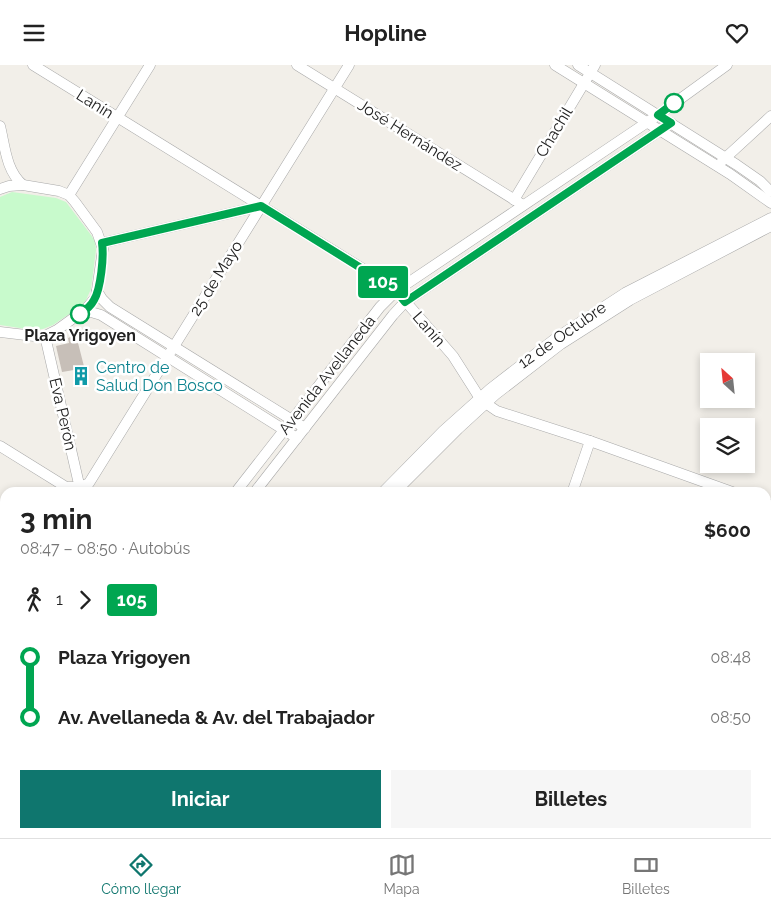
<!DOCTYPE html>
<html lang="es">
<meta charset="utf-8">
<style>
:root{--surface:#fff;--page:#f6f6f6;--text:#222;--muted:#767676;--line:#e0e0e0;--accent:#0f766e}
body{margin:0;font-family:Raleway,sans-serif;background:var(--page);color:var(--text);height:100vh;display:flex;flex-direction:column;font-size:19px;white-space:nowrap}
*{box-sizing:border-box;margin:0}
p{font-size:16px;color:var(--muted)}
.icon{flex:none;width:28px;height:28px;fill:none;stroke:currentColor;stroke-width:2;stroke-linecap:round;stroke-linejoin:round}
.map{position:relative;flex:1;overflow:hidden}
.side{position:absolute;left:0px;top:422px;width:771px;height:351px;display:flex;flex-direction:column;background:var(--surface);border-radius:15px 15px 0 0;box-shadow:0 2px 8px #0003}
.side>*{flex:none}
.badge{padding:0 10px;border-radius:4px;font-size:18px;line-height:32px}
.needle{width:32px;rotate:333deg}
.tools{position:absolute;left:700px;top:288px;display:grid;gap:10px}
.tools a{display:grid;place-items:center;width:55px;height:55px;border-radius:0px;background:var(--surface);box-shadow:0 2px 8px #0003;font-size:25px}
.map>.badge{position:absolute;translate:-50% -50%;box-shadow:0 0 0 2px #fff}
.legs{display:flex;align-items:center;gap:8px;height:55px;padding:0 20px;font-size:16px}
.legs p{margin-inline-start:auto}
.overview{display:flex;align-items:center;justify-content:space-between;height:85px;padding:0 20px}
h1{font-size:28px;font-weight:700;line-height:38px}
.button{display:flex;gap:10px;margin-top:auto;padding:10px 20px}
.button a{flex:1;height:58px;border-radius:0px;background:var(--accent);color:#fff;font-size:20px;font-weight:700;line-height:58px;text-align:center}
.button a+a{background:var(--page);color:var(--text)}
ul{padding:0 20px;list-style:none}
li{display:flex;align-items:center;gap:18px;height:60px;font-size:19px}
li i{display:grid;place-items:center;width:8px;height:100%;margin:0 6px;background:currentColor}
li i::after{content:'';width:12px;height:12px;margin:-6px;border:4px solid;border-radius:50%;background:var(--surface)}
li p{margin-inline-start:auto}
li:first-child i{background:linear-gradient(#0000 50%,currentColor 0)}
li:last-child i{background:linear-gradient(currentColor 50%,#0000 0)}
header{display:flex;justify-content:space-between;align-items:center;height:65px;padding:0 20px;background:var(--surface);font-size:22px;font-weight:700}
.dock{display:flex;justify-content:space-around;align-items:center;height:70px;border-top:1px solid var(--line);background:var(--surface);font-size:14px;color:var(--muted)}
.dock a{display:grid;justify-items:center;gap:2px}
.dock .current{color:var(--accent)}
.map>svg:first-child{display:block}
</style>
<header><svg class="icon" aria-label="menu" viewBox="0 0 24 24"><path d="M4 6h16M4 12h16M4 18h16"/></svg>Hopline<svg class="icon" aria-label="heart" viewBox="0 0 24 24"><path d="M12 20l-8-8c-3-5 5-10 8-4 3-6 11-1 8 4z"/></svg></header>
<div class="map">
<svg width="771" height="773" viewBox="0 0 771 773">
<rect width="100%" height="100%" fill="#f2efe9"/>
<polygon fill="#aacbaf" points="0,568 5,569 5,688 0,694"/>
<g fill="#c8facc">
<polygon points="12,127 56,133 66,137 91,170 95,176 96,185 91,224 86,235 81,241 53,260 43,264 33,265 0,260 0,132"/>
<polygon points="5,688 5,731 0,737 0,694"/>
</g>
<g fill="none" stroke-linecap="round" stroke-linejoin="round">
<polyline stroke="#aad3df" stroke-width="2.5" points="638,769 650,773"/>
</g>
<polygon fill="#c7bfb8" points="76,270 88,317 78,319 74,305 62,307 56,281 69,278 68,273"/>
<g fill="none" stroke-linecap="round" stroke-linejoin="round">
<g stroke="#a9a9a9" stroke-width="11">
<g id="minor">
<polyline points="33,0 389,220 399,229 453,291 481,335 497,346 590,376 735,428"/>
<polyline points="297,0 523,140"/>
<polyline points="555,0 730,109 771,138"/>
<polyline points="578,0 737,100 760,116 771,127"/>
<path d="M 0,61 C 5,81 6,106 23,120"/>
<polyline points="722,96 771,51"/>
<polyline points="0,124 9,121 23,120 59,126 69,130 75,137 97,167 103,184 96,232 86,244 57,265 45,271 34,271 0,267"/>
<polyline points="69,130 150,0"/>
<polyline points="514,135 595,0"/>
<polyline points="102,178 261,141"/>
<polyline points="97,226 102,234 110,242 305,363"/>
<polyline points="81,249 91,247 101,250 297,373"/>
<polyline points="45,271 81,428"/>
<polyline points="0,381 66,422 80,422 89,418 349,0"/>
<polyline points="235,428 380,242 396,226 658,50 727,0"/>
<polyline points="254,428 393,250 405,237 671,58"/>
<polyline points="382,428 443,366 490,324 556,273 625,228 771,153"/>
<polyline points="394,428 458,364 495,330 561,279 630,235 771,161"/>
<polyline points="572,428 590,376"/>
<polyline points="766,439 771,440"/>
<polyline points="0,507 5,508"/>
<polyline points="0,557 5,559"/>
<polyline points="0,613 5,616"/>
<polyline points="766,721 771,721"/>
<polyline points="0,748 5,742"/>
<polyline points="268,769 280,773"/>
<polyline points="617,769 630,773"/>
<polyline points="656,769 668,773"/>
<polyline points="135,773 137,769"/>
<polyline points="145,773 148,769"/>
<polyline points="356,773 359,769"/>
<polyline points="518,773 521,769"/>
<polyline points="722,773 724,769"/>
</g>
</g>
<use href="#minor" stroke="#fff" stroke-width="10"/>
</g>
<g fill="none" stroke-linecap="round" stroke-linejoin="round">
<g stroke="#fff" stroke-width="11">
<path id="line-1" d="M 80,249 C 86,245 91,241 94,235 C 101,223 104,191 102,178 L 261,141 L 385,218 L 396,226 L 405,237 L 671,58 L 658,50 L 674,38"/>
</g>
<use href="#line-1" stroke="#00a651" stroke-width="8"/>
</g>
<defs>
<g id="building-bare" transform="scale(1.5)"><path d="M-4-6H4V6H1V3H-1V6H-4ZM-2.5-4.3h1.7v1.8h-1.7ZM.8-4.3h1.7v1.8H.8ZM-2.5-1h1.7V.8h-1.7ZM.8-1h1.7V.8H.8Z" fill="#0f9aa8" stroke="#fff" stroke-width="2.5" paint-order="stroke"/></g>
</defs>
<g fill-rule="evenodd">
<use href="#building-bare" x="81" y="311"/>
</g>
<g fill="#fff" stroke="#00a651" stroke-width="2.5">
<circle cx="674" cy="38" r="9"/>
<circle cx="80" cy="249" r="9"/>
</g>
<g text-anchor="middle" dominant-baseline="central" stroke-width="5" stroke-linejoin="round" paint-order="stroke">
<g font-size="16" fill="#222" stroke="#fff">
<text transform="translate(95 39) rotate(32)">Lanín</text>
<text transform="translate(554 67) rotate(-59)">Chachil</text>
<text transform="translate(410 70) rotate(32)">José Hernández</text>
<text transform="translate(216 213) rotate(-58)">25 de Mayo</text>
<text transform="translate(429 264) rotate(49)">Lanín</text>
<text transform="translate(562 270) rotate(-35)">12 de Octubre</text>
<text transform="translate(327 310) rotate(-52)">Avenida Avellaneda</text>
<text transform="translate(63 349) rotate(77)">Eva Perón</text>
</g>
<g font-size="16" font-weight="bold" fill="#222" stroke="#fff">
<text x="80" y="270">Plaza Yrigoyen</text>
</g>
<g font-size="16" fill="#0d838f" stroke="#fff" text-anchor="start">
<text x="96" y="302">Centro de<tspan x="96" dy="18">Salud Don Bosco</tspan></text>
</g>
</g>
</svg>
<div class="tools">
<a><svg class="needle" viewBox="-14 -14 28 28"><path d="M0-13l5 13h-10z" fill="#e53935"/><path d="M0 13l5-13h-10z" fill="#767676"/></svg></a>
<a><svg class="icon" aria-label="layers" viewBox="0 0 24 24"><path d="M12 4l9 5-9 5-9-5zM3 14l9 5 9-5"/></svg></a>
</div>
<b class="badge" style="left:383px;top:217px;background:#00a651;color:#fff">105</b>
<section class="side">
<div class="overview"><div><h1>3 min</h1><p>08:47 – 08:50 · Autobús</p></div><b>$600</b></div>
<div class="legs"><svg class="icon" aria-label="walk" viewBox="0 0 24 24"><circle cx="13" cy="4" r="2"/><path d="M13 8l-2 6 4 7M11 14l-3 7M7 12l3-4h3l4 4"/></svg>1<svg class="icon" aria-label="forward" viewBox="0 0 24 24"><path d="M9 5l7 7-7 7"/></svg><b class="badge" style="background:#00a651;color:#fff">105</b></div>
<ul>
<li><i style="color:#00a651"></i><b>Plaza Yrigoyen</b><p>08:48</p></li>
<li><i style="color:#00a651"></i><b>Av. Avellaneda &amp; Av. del Trabajador</b><p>08:50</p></li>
</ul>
<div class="button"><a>Iniciar</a><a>Billetes</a></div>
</section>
</div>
<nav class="dock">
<a class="current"><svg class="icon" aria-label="directions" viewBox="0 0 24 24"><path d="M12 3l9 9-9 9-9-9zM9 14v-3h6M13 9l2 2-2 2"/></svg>Cómo llegar</a>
<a><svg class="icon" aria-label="map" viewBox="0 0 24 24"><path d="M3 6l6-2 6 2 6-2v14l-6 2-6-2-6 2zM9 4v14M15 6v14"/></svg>Mapa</a>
<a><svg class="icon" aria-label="tickets" viewBox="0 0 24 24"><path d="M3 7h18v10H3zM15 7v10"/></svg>Billetes</a>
</nav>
